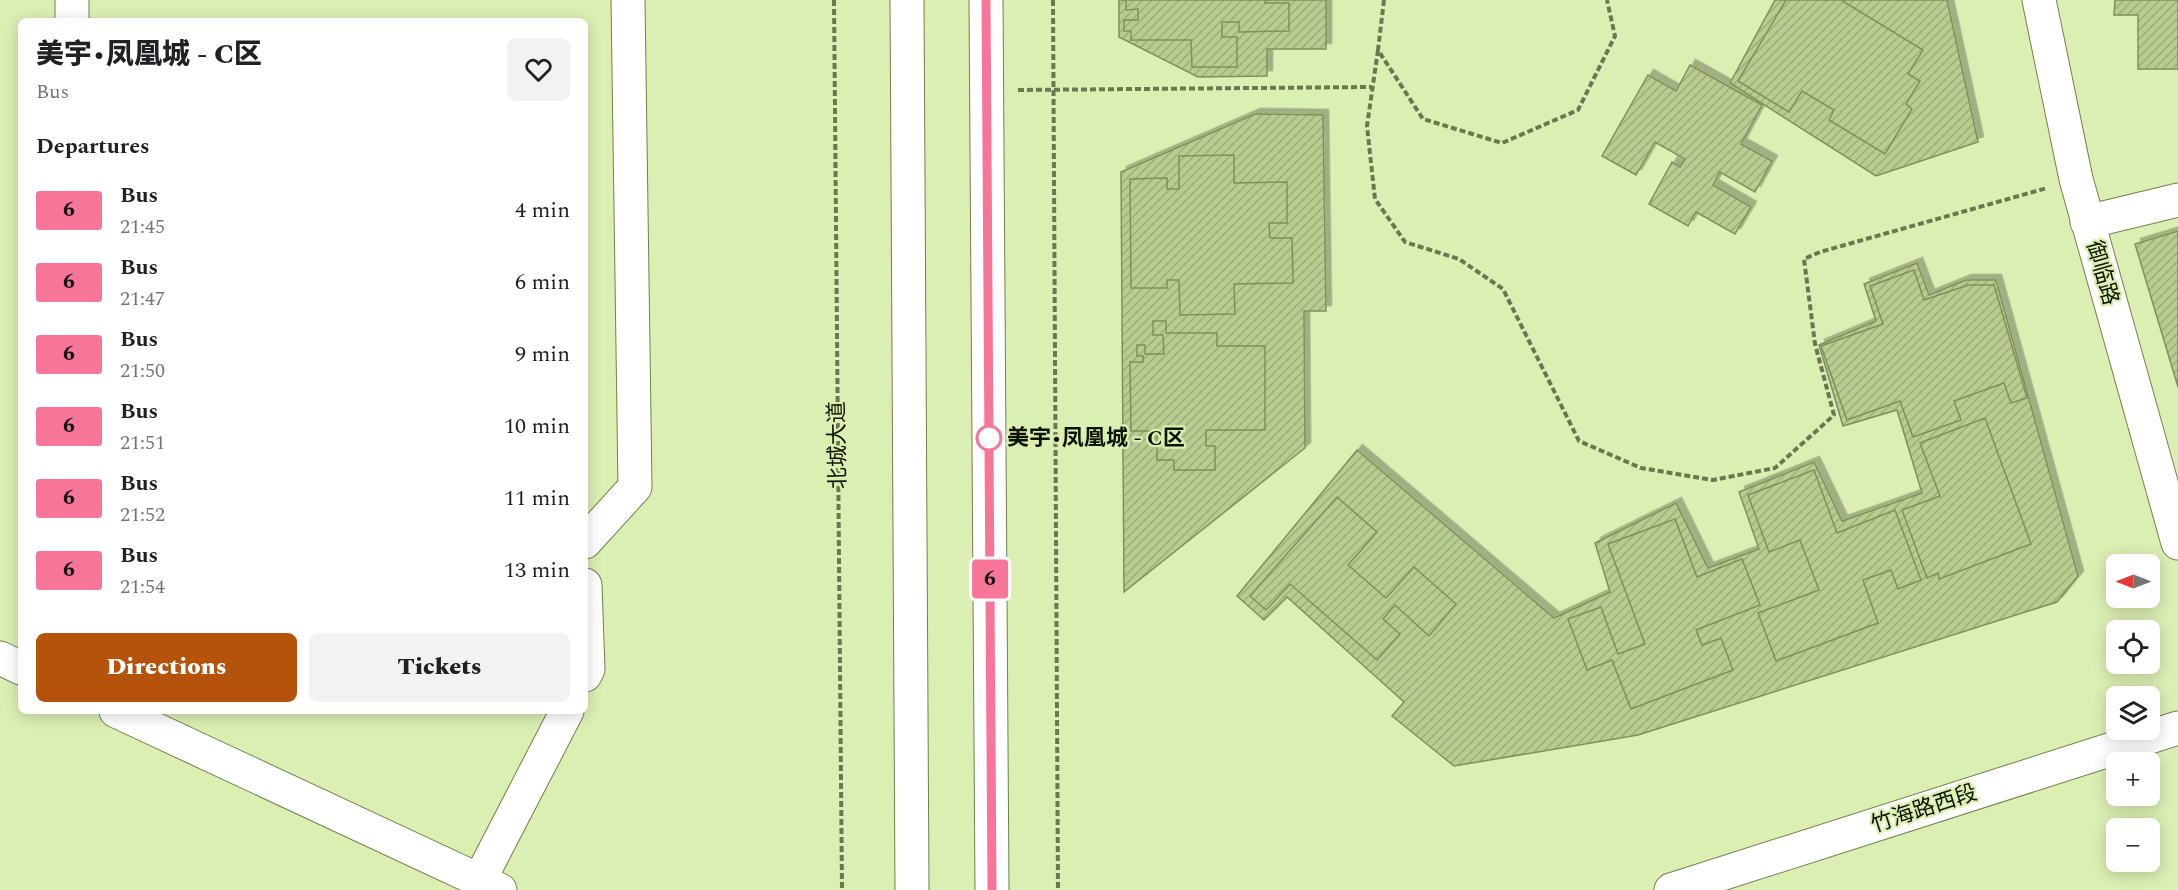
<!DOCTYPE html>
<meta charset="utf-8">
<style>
:root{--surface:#fff;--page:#f2f2f2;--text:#202124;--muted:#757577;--accent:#b45309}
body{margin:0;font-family:Spectral,"Noto Sans SC",serif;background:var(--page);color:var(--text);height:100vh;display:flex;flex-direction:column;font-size:22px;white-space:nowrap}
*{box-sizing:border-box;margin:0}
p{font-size:20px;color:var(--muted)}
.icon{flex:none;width:33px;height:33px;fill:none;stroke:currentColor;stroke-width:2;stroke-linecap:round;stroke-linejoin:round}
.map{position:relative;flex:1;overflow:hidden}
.sheet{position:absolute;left:18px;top:18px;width:570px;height:696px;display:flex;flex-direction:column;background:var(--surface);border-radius:9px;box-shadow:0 3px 15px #0003}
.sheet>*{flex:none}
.badge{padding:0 12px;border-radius:4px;font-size:21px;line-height:39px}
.needle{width:39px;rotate:270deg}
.controls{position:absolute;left:2106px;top:554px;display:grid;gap:12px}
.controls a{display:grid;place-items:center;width:54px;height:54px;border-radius:9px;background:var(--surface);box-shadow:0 3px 15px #0003;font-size:30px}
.map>.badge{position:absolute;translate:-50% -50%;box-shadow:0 0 0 3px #fff}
h2{padding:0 18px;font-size:22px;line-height:54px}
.round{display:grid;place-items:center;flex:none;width:63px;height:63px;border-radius:9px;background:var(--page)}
.overview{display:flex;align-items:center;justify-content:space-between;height:102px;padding:0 18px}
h1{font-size:28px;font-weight:800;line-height:45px}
.button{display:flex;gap:12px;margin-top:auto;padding:12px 18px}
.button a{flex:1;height:69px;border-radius:9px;background:var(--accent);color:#fff;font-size:24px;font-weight:800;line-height:69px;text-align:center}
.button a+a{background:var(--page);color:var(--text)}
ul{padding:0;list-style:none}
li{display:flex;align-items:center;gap:18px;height:72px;padding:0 18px}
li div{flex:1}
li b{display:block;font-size:22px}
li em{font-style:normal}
li .badge{min-width:66px;font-weight:700;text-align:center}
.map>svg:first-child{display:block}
</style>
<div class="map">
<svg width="2178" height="890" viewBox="0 0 2178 890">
<defs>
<pattern id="building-hatch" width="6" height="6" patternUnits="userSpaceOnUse" patternTransform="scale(1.5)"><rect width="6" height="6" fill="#b8cb90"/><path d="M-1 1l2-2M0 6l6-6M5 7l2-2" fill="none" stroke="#9dad7a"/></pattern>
<filter id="shadow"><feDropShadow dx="5.5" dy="-5.5" stdDeviation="0" flood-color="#0004"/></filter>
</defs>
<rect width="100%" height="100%" fill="#dcefb3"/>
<g fill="url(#building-hatch)" stroke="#7f9058" stroke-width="1.5" filter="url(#shadow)">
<polygon points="1119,0 1326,0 1326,49 1267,49 1267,76 1198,77 1119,37"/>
<polygon points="1126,0 1265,0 1265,3 1289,3 1289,31 1239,32 1239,22 1222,22 1222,37 1237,37 1237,67 1192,67 1191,40 1131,40 1131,31 1124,31 1124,20 1138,20 1138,9 1126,10"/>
<polygon points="1775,0 1947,0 1978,142 1876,176 1730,83"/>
<polygon points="1786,0 1841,0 1923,50 1908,74 1920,81 1906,104 1912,109 1885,154 1829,120 1834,110 1802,91 1789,112 1738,81"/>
<polygon points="2115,0 2178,0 2178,69 2138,69 2138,15 2114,15"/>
<polygon points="1690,65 1762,105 1741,144 1772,161 1755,192 1720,172 1713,185 1751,207 1735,234 1696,212 1688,226 1649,204 1672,162 1680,167 1685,159 1655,142 1636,175 1602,156 1648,75 1676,91"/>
<polygon points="1255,114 1323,115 1326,311 1304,311 1305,448 1124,592 1121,172"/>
<polygon points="1234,155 1234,183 1287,182 1287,223 1269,223 1270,238 1292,238 1293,283 1234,284 1235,314 1180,315 1179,280 1167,280 1167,288 1131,288 1130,179 1167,178 1167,189 1179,189 1179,156"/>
<polygon points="2178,231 2178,387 2135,244"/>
<polygon points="1917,263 1929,295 1966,280 1996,280 2078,576 2057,602 1638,735 1454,766 1392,716 1404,702 1287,597 1264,620 1237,596 1357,450 1554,618 1610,592 1595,543 1676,503 1708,568 1759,549 1739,492 1814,462 1842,521 1922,493 1897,410 1843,426 1819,345 1876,321 1864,284"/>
<polygon points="1914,270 1924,300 1968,285 1994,285 2027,398 2011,403 2004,383 1954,401 1961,420 1913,437 1900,401 1847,420 1821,346 1883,324 1870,286"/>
<polygon points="1153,321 1166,321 1166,333 1217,333 1217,346 1265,346 1265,430 1206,430 1206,446 1215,446 1215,470 1174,470 1174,460 1157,460 1157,431 1131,431 1130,362 1143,362 1143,356 1137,356 1137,345 1145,345 1145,354 1164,354 1163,335 1153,335"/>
<polygon points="1985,418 2031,544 1939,579 1938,573 1927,578 1902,510 1940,496 1920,443"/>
<polygon points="1814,470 1837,533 1895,510 1921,580 1898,589 1891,570 1863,580 1878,623 1776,661 1758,613 1819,590 1800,540 1769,552 1748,495"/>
<polygon points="1337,497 1377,532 1348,565 1386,598 1414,567 1456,604 1429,636 1395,605 1383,619 1400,634 1377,660 1290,584 1266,610 1250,596"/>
<polygon points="1675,519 1697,577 1742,559 1760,605 1696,630 1702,645 1721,638 1733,670 1631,709 1612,660 1587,670 1568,619 1601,607 1618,654 1645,644 1608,544"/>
</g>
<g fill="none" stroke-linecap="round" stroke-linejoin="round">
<g stroke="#71814a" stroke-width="35">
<g id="street">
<polyline points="72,21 72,0"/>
<polyline points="2087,222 2178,200"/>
<polyline points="585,542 635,487 628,0"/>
<polyline points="585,585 588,669 585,675"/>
<polyline points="0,658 21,668"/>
<polyline points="116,711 500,890"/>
<polyline points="479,881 567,711"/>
</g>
</g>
<g stroke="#71814a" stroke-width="35">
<g id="secondary">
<polyline points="2039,0 2076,179 2178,543"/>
<polyline points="1671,890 2178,728"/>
</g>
</g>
<g stroke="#71814a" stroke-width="35">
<g id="highway">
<polyline points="907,0 912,890"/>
<polyline points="986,0 992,890"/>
</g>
</g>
<g stroke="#6c7752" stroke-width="4" stroke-dasharray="6 3" stroke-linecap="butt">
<polyline points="834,0 842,890"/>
<polyline points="1053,0 1058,890"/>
<polyline points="1384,0 1378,50 1423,119 1502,143 1578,110 1615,36 1607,0"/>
<polyline points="1378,50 1367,126 1375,199 1405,242 1459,259 1503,289 1579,441 1641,468 1713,480 1775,468 1834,415 1815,344 1804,259 1820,252 2047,188"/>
<polyline points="1018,90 1371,87"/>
</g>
<use href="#street" stroke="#fff" stroke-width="33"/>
<use href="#secondary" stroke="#fff" stroke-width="33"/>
<use href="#highway" stroke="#fff" stroke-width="33"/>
</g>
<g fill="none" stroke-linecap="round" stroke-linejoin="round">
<g stroke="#fff" stroke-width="14">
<polyline id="line" points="986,0 992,890"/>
</g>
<use href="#line" stroke="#f67599" stroke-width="9"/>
</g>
<circle fill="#fff" stroke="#f67599" stroke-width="3" cx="989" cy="438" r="12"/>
<g text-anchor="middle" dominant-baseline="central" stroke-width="4.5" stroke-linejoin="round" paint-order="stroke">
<g font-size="22" fill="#0f1401" stroke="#dcefb3">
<text transform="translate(2102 273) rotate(74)">御临路</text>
<text transform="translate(838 445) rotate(-91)">北城大道</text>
<text transform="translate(1924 809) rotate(-18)">竹海路西段</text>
</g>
<g font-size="22" font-weight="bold" fill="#0f1401" stroke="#dcefb3" text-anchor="start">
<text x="1007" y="438">美宇•凤凰城 - C区</text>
</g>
</g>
</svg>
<div class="controls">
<a><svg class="needle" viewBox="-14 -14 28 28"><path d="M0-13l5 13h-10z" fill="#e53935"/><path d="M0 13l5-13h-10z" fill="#757577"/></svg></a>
<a><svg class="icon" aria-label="locate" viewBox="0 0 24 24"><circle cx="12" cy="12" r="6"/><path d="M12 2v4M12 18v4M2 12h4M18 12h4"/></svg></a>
<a><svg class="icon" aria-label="layers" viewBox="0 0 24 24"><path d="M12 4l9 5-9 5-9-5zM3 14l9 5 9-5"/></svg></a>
<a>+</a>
<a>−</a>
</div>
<b class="badge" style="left:990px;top:579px;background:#f67599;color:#111">6</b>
<section class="sheet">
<div class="overview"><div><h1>美宇•凤凰城 - C区</h1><p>Bus</p></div><a class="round"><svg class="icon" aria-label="heart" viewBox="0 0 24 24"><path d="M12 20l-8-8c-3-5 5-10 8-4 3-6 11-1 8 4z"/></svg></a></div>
<h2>Departures</h2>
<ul>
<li><span class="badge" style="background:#f67599;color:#111">6</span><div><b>Bus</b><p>21:45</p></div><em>4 min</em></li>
<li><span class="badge" style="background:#f67599;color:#111">6</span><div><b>Bus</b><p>21:47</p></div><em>6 min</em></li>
<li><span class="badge" style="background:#f67599;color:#111">6</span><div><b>Bus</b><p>21:50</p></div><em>9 min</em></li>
<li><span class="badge" style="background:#f67599;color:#111">6</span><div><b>Bus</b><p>21:51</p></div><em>10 min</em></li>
<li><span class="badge" style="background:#f67599;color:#111">6</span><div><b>Bus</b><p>21:52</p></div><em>11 min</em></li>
<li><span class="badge" style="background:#f67599;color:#111">6</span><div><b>Bus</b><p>21:54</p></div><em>13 min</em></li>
</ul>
<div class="button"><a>Directions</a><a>Tickets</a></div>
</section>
</div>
